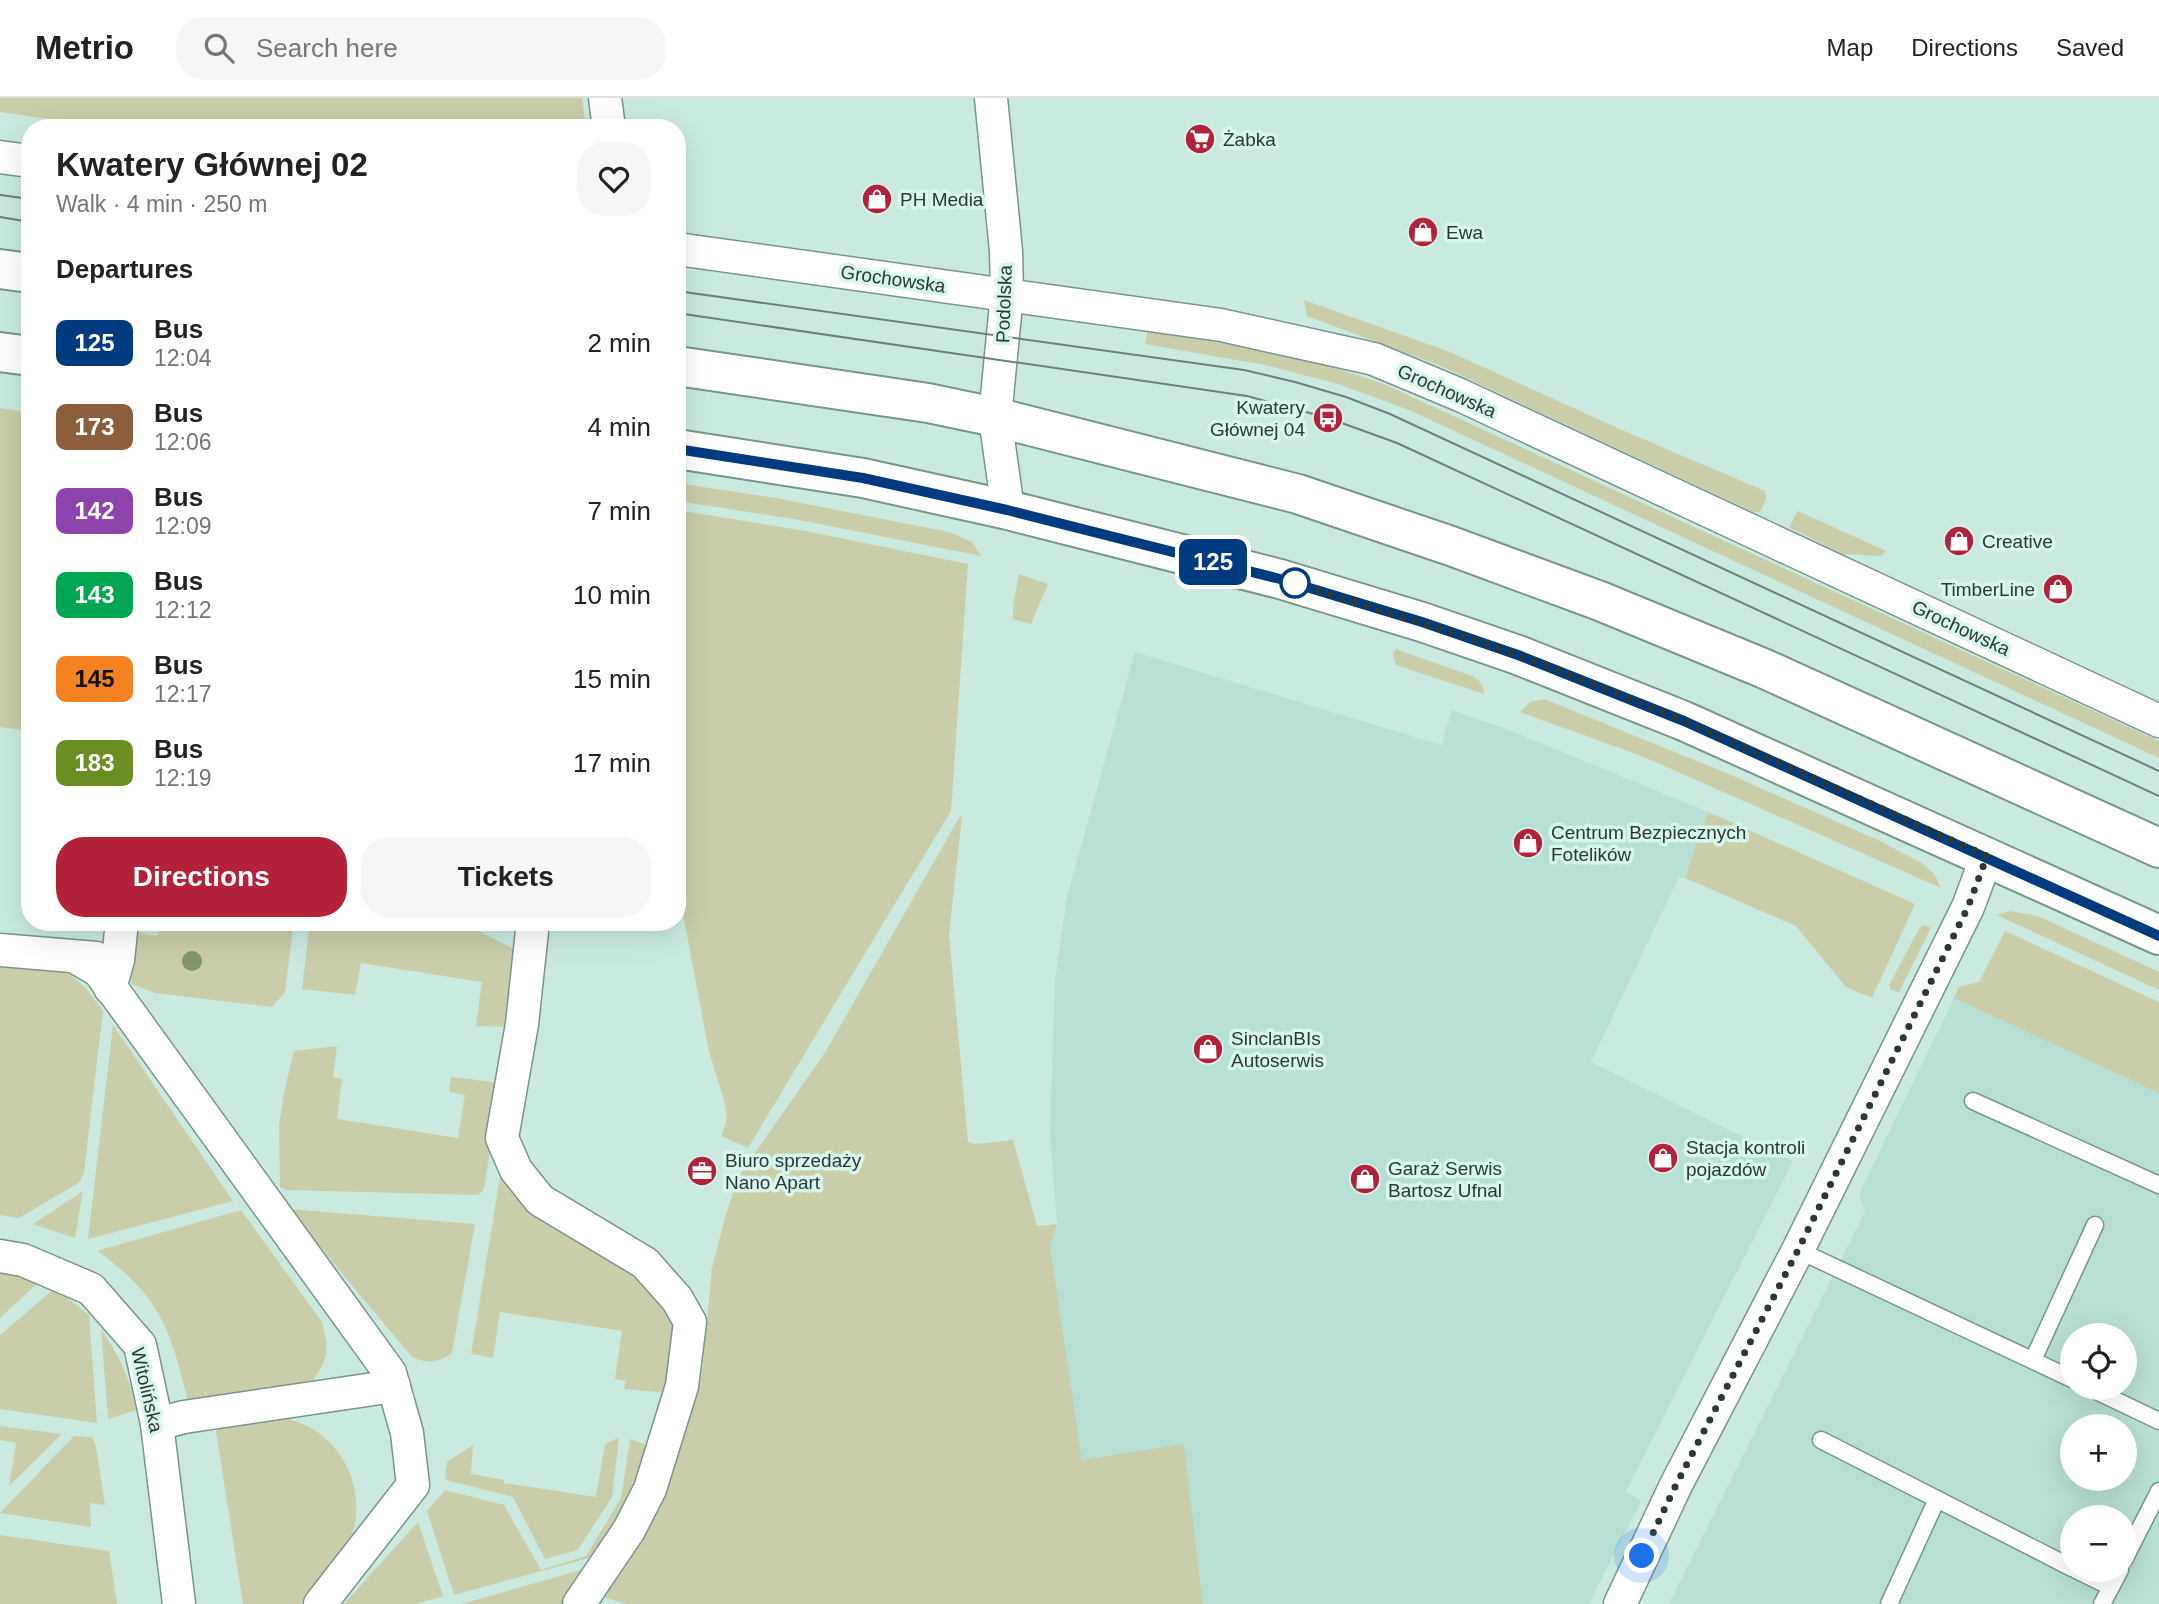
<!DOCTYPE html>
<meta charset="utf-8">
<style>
:root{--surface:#fff;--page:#f6f6f6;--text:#222;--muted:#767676;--line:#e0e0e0;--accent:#b4213a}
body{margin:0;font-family:Helvetica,sans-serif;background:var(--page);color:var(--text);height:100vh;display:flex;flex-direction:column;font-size:26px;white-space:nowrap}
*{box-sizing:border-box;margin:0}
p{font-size:23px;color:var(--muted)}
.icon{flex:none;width:38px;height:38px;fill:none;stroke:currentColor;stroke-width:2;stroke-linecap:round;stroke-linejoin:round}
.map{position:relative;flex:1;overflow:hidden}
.drawer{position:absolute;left:21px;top:21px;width:665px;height:812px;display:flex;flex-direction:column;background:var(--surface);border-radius:28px;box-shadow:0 7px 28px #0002}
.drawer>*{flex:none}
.badge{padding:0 14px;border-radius:10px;font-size:24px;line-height:46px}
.controls{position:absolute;left:2060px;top:1225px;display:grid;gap:14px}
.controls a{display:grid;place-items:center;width:77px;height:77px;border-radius:50%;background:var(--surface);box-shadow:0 7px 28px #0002;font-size:35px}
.you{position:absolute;width:35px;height:35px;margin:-18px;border:5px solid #fff;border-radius:50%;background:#1a73e8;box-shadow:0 0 0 10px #1a73e833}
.map>.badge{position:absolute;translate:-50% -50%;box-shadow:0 0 0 4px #fff}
h2{padding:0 35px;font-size:26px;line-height:63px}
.round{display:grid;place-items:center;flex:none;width:74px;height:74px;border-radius:28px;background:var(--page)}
.summary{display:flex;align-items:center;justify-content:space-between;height:119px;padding:0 35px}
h1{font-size:33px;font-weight:600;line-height:52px}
.action{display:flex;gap:14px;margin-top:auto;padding:14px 35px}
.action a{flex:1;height:80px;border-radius:28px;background:var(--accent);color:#fff;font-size:28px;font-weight:600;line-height:80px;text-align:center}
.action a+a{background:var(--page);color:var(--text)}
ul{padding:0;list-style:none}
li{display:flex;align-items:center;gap:21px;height:84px;padding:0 35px}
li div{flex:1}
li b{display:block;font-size:26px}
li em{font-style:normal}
li .badge{min-width:77px;font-weight:700;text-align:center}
header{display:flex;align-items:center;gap:42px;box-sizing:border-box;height:98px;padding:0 35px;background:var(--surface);border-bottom:2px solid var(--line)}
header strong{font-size:33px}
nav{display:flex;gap:38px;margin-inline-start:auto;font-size:24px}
.search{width:490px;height:63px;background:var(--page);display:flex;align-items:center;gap:18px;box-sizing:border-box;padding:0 24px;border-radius:28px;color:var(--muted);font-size:26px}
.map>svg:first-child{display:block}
</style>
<header>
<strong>Metrio</strong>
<div class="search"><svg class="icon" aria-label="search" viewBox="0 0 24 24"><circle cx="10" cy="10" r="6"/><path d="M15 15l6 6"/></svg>Search here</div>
<nav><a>Map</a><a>Directions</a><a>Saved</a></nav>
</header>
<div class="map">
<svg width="2159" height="1506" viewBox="0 0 2159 1506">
<rect width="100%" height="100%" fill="#caeae0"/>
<g fill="#b7e0d4" fill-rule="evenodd">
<polygon points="1135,554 1441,647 1452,612 1509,632 1708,714 1685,780 1679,779 1591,964 1793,1063 1626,1393 1641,1403 1589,1506 1203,1506 1184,1347 1082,1362 1050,1147 1057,1126 1050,1037 1055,881 1067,799"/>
<path d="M 1954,900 L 2159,995 L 2159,1506 L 1669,1506 L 1865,1114 L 1859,1096 ZM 2072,1237 L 2124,1237 L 2124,1290 L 2072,1290 ZM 2072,1328 L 2124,1328 L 2124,1381 L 2072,1381 ZM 2072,1419 L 2124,1419 L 2124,1472 L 2072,1472 Z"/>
</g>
<g fill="#c9cea8">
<polygon points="0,0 582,0 586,30 110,30 0,14"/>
<polygon points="1304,202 1450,254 1622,332 1765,393 1766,401 1760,414 1753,414 1441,268 1307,218"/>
<path d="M 1148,234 C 1231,245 1307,258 1386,287 L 2159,643 L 2159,660 L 1409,312 L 1338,286 L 1265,267 L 1145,246 Z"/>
<polygon points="0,310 30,315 30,633 0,629"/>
<polygon points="677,385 776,400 949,434 972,444 981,458 794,421 677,403"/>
<polygon points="677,412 805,433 968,466 951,713 748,1050 722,1038 727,1019 724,1002 709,954 677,784"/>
<polygon points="1798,413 1886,453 1881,458 1842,456 1789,429"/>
<polygon points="1019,476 1048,486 1031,526 1013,521 1013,508"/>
<path d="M 1396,551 L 1472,578 C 1480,582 1484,588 1484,596 L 1396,567 L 1393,556 Z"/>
<polygon points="1544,601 1724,674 1878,742 1922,765 1934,776 1941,790 1644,659 1520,614 1530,604"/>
<polygon points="1708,714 1915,806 1872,900 1846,889 1796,828 1685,780"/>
<polygon points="960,718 962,719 949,836 968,1044 975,1046 1013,1042 1037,1128 1057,1126 1050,1147 1082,1362 1184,1346 1203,1506 626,1506 597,1497 677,1352 702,1275 712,1170 727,1113 739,1078 826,953"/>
<polygon points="2010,813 2038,818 2159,874 2159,892 1997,817"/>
<polygon points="163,824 294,824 285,894 272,909 155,895 132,886 129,871 134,834 157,838"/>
<polygon points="310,824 461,824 522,855 510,929 476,928 482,884 361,865 355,897 302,891"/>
<polygon points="1925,827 1931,830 1899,894 1891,892 1889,887 1920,829"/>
<polygon points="2005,833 2159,904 2159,995 1954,900 1959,889 1979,884"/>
<polygon points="0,864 63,870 87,891 103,913 84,1074 80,1084 19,1120 0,1117"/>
<polygon points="113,927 233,1103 88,1141"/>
<polygon points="337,948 333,979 342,981 337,1021 458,1040 465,997 449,994 451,979 501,985 484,1091 478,1097 287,1092 280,1089 279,1027 284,994 294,953"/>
<polygon points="501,1073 612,1156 655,1191 677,1230 669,1293 658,1294 624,1291 626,1283 615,1281 622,1233 500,1214 493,1260 471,1256"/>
<polygon points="83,1093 75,1140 33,1126"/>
<path d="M 288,1111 L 475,1126 L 452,1255 C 438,1265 427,1266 412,1259 Z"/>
<path d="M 241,1112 L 322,1224 C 330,1254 328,1261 311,1285 L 190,1311 C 171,1236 164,1200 97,1153 Z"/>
<polygon points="0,1170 39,1184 0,1220"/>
<polygon points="55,1190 89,1217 97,1325 0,1311 0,1237"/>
<path d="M 101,1231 C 120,1260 129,1278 136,1312 L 108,1321 Z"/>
<path d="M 235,1319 C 250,1319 268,1317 283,1320 C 343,1330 375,1400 345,1453 C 334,1472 314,1489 300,1506 L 243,1506 L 216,1333 Z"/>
<polygon points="0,1328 62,1336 9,1388 16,1345 0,1342"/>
<polygon points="74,1338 92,1339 96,1349 105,1407 90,1405 91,1429 0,1415"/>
<polygon points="619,1340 612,1399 578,1452 545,1461 513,1399 446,1382 445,1375 447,1364 473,1347 471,1376 504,1382 504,1385 596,1399 605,1346"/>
<polygon points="630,1341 646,1347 647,1353 612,1433 596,1458 454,1497 427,1413 445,1392 504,1407 541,1472 586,1458 621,1400"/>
<polygon points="418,1424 443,1498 416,1506 344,1506"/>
<polygon points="0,1437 109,1453 117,1506 0,1506"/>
<polygon points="588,1470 566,1506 462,1506"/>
</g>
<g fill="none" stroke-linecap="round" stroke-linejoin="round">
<g stroke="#78958d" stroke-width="19">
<g id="lane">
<polyline points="1973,1003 2159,1087"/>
<polyline points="1798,1152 2072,1281"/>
<polyline points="2033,1262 2095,1127"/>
<polyline points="2090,1290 2159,1323"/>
<polyline points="1821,1342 2072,1470"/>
<polyline points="2124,1462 2159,1393"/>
<polyline points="2076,1472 2111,1489"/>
<polyline points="1889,1506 1937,1401"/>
<polyline points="2102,1506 2120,1472"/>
</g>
</g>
<g stroke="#78958d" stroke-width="35">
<g id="street">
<polyline points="605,0 609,30"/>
<polyline points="991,0 1006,153 1007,196 995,319 1008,412"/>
<polyline points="0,59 30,63"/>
<polyline points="677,151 1221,227 1374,261 1460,297 2159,623"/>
<polyline points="533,824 522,926 502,1040 516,1072 540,1102 645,1165 677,1201 690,1224 682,1288 650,1391 629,1432 579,1506"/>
<polyline points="0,852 96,860"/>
<polyline points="75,859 99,873 390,1275 407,1335 413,1387 320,1506"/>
<polyline points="110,890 118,862 122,824"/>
<polyline points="0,1158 23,1162 91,1191 140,1247 157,1326 179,1506"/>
<polyline points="157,1326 184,1319 394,1288"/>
<polyline points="1620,1506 1676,1387 1798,1152 1968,809 1987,758"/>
</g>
</g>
<g stroke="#78958d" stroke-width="42">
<g id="secondary">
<polyline points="0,171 30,175"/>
<polyline points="0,254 30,258"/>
<polyline points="677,268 928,305 995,319 1298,396 1451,448 1600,503 1765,571 2159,750"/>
<polyline points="677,351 863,380 1008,412 1280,481 1422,524 1518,557 1684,623 2159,837"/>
</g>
</g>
<use href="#lane" stroke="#fff" stroke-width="16"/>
<use href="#street" stroke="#fff" stroke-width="32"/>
<use href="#secondary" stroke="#fff" stroke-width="38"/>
<g stroke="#6c817a" stroke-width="2">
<polyline points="0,97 30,101"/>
<polyline points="0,119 30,124"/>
<polyline points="677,193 1244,272 1295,284 1346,299 1390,316 2159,673"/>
<polyline points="677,215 1247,298 1328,320 1397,345 2159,698"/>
</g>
</g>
<circle fill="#83936a" cx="192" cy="863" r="10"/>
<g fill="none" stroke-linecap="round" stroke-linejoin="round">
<g stroke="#fff" stroke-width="16">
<polyline id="line" points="677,351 863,380 1007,412 1280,481 1422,524 1518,557 1684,623 2159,838"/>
</g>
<use href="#line" stroke="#003b80" stroke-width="10"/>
<path stroke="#2b3834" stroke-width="7" stroke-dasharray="0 12.6" d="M 1295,485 C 1369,510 1444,530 1518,557 C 1678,616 1832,689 1987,758 L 1968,809 L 1798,1152 L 1676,1387 L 1642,1458"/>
</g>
<defs>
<g id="supermarket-disc" transform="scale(1.575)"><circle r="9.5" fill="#b4213a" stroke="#d7f7ee"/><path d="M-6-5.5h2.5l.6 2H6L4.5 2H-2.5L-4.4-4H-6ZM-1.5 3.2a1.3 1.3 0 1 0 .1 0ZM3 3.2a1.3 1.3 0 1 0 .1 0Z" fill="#fff"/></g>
<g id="shop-disc" transform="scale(1.575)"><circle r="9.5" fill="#b4213a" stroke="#d7f7ee"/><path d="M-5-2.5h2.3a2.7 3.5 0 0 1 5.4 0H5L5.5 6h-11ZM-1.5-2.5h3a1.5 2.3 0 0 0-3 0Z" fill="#fff"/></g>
<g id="bus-disc" transform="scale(1.575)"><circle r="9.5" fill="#b4213a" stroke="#d7f7ee"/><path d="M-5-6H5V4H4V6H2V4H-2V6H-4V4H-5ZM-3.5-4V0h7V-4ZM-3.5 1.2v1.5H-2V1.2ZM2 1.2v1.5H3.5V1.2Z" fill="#fff"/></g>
<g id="office-disc" transform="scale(1.575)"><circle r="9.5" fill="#b4213a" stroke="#d7f7ee"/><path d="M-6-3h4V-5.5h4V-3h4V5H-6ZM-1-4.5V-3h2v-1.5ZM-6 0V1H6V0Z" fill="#fff"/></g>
</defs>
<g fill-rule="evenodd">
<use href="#supermarket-disc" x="1200" y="41"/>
<use href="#shop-disc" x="877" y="101"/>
<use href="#shop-disc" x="1423" y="134"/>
<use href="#bus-disc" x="1328" y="320"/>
<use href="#shop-disc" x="1959" y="443"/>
<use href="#shop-disc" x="2058" y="491"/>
<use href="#shop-disc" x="1528" y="745"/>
<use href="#shop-disc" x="1208" y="951"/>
<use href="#shop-disc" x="1663" y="1060"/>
<use href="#office-disc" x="702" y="1073"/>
<use href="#shop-disc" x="1365" y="1081"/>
</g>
<circle fill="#fff" stroke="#003b80" stroke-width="3.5" cx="1295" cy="485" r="14"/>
<g text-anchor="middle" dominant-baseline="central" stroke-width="7" stroke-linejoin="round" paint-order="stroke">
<g font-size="19" fill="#2b3834" stroke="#d7f7ee" text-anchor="start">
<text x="1223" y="41">Żabka</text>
<text x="900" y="101">PH Media</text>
<text x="1446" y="134">Ewa</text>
<text x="1305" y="309" text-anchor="end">Kwatery<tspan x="1305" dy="22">Głównej 04</tspan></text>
<text x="1982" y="443">Creative</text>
<text x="2035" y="491" text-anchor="end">TimberLine</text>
<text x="1551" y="734">Centrum Bezpiecznych<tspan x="1551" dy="22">Fotelików</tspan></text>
<text x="1231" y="940">SinclanBIs<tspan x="1231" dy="22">Autoserwis</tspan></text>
<text x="1686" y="1049">Stacja kontroli<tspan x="1686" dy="22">pojazdów</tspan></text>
<text x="725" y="1062">Biuro sprzedaży<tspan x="725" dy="22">Nano Apart</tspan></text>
<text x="1388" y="1070">Garaż Serwis<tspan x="1388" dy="22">Bartosz Ufnal</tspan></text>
</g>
<g font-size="19" fill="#2b3834" stroke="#d7f7ee">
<text transform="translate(893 181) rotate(8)">Grochowska</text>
<text transform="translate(1004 206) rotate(-88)">Podolska</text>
<text transform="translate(1447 293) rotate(24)">Grochowska</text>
<text transform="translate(1961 530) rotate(25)">Grochowska</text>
<text transform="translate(147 1292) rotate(77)">Witolińska</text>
</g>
</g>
</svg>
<div class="controls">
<a><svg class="icon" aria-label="locate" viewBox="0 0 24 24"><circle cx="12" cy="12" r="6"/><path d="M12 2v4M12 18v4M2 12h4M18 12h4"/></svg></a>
<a>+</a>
<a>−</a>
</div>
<div class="you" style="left:1642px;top:1458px"></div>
<b class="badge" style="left:1213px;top:464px;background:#003b80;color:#fff">125</b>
<section class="drawer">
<div class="summary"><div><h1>Kwatery Głównej 02</h1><p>Walk · 4 min · 250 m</p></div><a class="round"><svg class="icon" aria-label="heart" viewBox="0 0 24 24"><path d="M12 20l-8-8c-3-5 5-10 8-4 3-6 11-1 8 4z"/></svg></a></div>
<h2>Departures</h2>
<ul>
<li><span class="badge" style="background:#003b80;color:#fff">125</span><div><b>Bus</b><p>12:04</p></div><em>2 min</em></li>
<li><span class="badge" style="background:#8b5e3c;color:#fff">173</span><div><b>Bus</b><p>12:06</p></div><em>4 min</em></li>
<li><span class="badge" style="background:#8e44ad;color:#fff">142</span><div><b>Bus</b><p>12:09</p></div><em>7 min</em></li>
<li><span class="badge" style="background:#00a651;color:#fff">143</span><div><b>Bus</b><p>12:12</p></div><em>10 min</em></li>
<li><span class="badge" style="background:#f58220;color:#111">145</span><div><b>Bus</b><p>12:17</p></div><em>15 min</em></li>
<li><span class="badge" style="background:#6b8e23;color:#fff">183</span><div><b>Bus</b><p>12:19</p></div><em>17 min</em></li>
</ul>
<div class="action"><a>Directions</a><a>Tickets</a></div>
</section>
</div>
